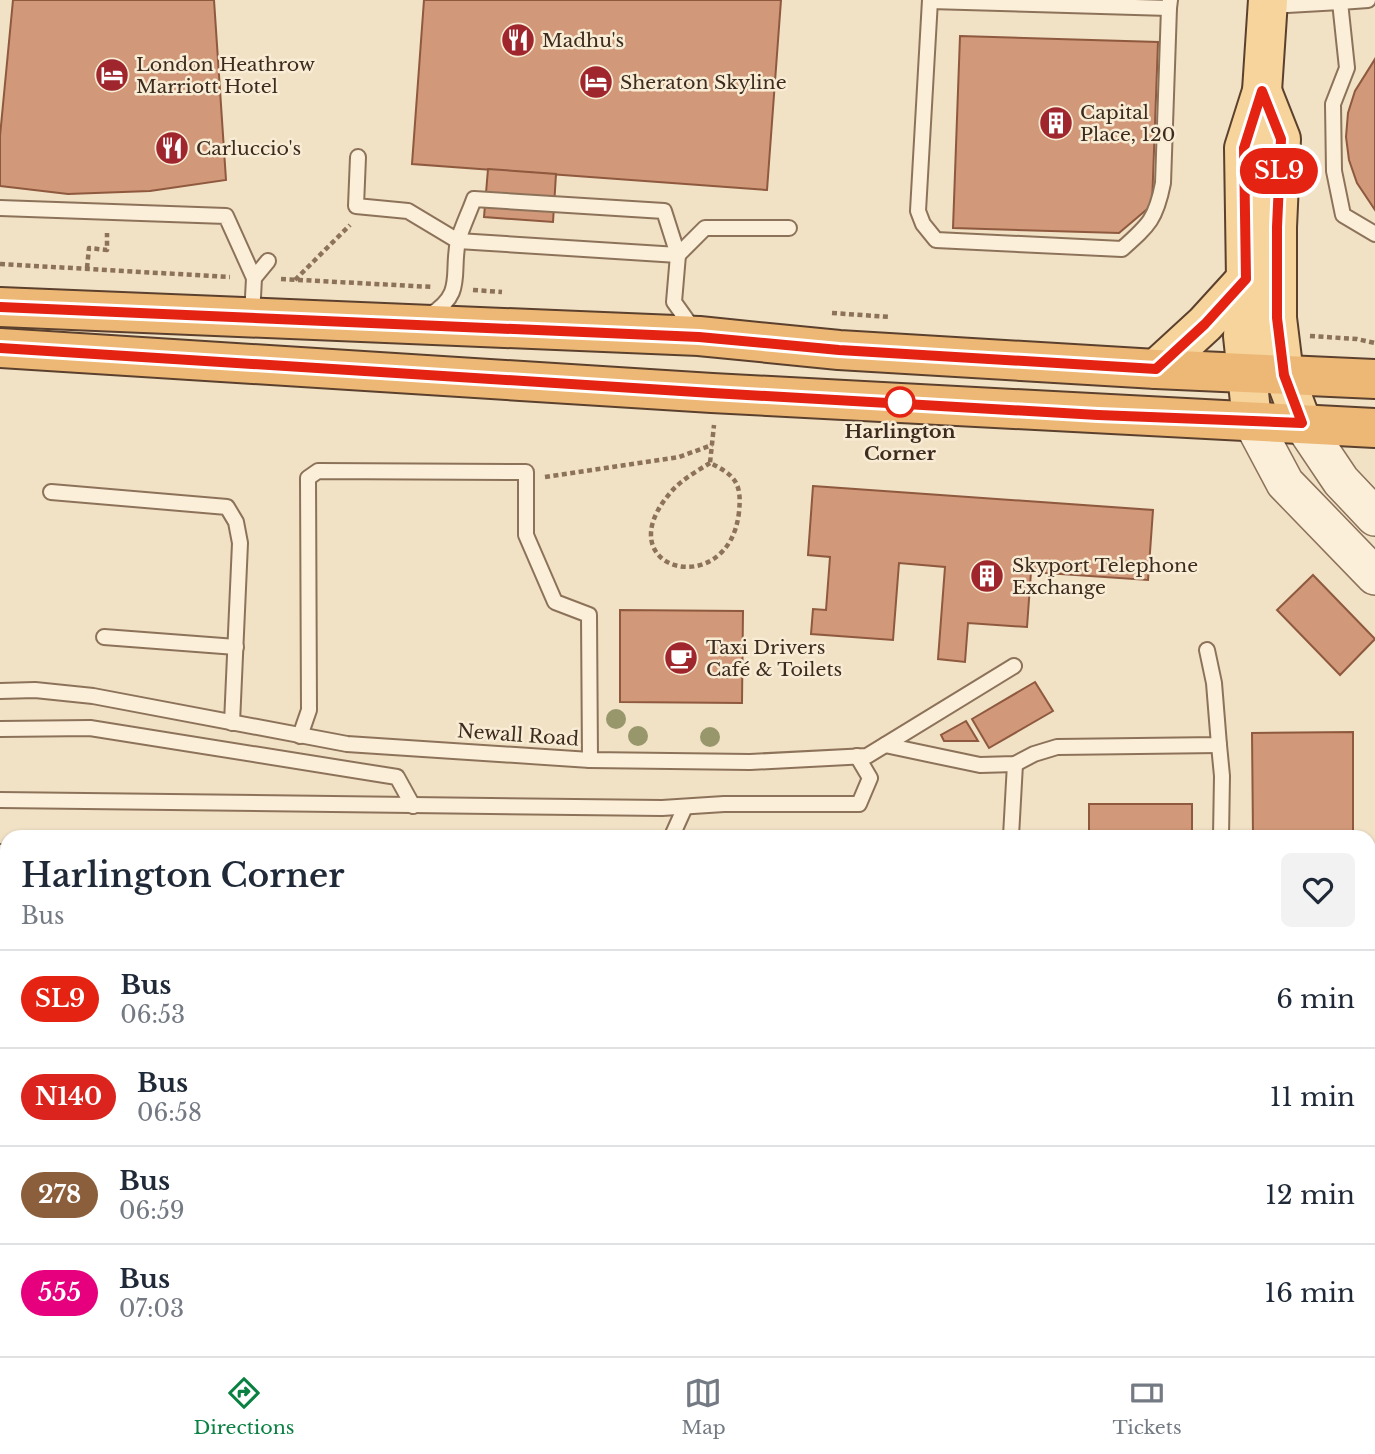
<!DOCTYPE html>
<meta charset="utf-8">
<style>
:root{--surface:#fff;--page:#f2f2f3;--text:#1f2937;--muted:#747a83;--line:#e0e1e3;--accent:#0b8043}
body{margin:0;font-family:"Libre Baskerville",serif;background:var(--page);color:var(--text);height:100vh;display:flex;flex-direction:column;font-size:26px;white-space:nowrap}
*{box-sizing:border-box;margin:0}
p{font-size:23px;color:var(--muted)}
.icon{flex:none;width:38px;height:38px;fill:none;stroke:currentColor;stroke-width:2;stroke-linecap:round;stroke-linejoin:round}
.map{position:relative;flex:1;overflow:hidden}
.details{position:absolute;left:0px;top:830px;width:1376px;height:527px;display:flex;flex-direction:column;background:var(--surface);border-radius:21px 21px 0 0;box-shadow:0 2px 5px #0004}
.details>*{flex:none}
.badge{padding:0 14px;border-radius:23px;font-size:24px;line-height:46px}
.map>.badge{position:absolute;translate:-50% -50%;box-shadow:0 0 0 4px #fff}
.round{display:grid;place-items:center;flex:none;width:74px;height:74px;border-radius:10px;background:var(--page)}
.head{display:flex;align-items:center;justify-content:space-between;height:119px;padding:0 21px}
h1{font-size:33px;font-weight:600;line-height:52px}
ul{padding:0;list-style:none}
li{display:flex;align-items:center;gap:21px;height:98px;padding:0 21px;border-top:2px solid var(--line)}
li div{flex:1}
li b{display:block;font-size:26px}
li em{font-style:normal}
li .badge{min-width:77px;font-weight:700;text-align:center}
.menu{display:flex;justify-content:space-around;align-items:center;height:98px;border-top:2px solid var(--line);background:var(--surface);font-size:19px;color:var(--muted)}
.menu a{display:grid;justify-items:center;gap:4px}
.menu .active{color:var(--accent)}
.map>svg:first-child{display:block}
</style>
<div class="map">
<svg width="1375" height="1356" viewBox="0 0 1375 1356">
<rect width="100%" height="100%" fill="#f1e1c5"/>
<g fill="#cdd098">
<polygon points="1369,1015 1375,1016 1375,1356 914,1356 907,1349 1368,1349"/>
<polygon points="0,1028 7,1028 7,1349 709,1349 714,1356 0,1356"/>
</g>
<g fill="#d19879" stroke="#8e593e" stroke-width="2">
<polygon points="13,0 214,0 226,180 150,191 68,194 0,186 0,136"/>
<polygon points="424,0 781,0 767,190 412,164"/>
<polygon points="960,36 1158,42 1152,205 1119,233 953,228"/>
<polygon points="1375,59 1375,210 1357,183 1349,160 1346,137 1348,113 1355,91"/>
<polygon points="488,169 556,174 553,222 484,217"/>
<polygon points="813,486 1153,510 1148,580 1031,572 1027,627 968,623 965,662 938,659 945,567 899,563 893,640 811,634 813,609 826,610 830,557 808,555"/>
<polygon points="1313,575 1375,639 1340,675 1277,610"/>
<polygon points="620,610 743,611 742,703 620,702"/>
<polygon points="1035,682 1053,711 989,748 972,719"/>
<polygon points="966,721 978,741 944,741 941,735"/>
<polygon points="1353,732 1353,836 1253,836 1252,733"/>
<rect x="1089" y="804" width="103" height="32"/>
</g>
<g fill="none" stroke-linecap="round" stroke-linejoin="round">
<g stroke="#8d725a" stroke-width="18">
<g id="service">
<path d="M 930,0 L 918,211 L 923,224 L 936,240 L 1122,249 C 1149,225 1156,219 1163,183 L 1169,8"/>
<polyline points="1368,0 1340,2 1347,68 1333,104 1334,171 1343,215 1375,234"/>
<polyline points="930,1 1169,8 1170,0"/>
<polyline points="1269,6 1340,2"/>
<polyline points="358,157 356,206 408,211 458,241 678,255 705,228 789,228"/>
<polyline points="0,208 226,216 254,278"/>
<path d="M 430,315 C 465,293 451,275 458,241 C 462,227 469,213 474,199 L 664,211 L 678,255 L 674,302 L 694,330"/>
<polyline points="252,316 254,278 268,261"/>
<polyline points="51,492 227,507 236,522 240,543 232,723"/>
<polyline points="104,637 236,647"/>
<polyline points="0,691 35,690 93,696 347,744 590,760 750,762 867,756 1014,666"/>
<polyline points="0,729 90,728 397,777 413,806"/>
<polyline points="300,736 309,710 308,478 318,471 526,472 526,535 555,602 589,615 590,760"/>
<polyline points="885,745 980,765 1015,764 1034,754 1057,747 1219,745 1214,683 1207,650"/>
<polyline points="1219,745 1222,776 1221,836"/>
<polyline points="0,800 662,808 724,804 859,804 870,778 857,756"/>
<polyline points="672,836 685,807"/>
<polyline points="1011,836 1015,764"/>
<polyline points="0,852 7,852"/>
</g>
</g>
<g stroke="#8d725a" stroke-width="40">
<g id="tertiary">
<polyline points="1252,421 1285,483 1375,576"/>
<polyline points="1302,423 1341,481 1375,517"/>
<polyline points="0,932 7,932"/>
<polyline points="0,976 7,975"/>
<polyline points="1368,980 1375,980"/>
</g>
</g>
<g stroke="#5b402e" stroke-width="42">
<g id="primary">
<polyline points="1262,91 1281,139 1277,227 1277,318 1284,375 1302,423"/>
<polyline points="1156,369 1205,324 1246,279"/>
<polyline points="1252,421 1243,336 1246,279 1244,148 1262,91 1268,0"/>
</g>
</g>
<g stroke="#5b402e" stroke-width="42">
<g id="trunk">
<polyline points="0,307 699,336 839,350 1156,369 1375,379"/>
<polyline points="0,348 712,393 1375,428"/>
</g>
</g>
<g stroke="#8d725a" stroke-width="4.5" stroke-dasharray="5 3.5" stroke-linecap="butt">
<polyline points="0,264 230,277"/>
<polyline points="87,268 89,248 107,250 107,233"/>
<polyline points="281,279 433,287"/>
<polyline points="295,280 350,225"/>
<polyline points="473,290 502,292"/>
<polyline points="832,313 890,317"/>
<polyline points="1310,336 1357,339 1375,343"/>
<path d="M 710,463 C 697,471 681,480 671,492 C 603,570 729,603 739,512 C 742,483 735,475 710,463 L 714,425"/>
<polyline points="545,477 679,457 712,445"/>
</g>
<use href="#service" stroke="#fbefd9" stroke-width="14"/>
<use href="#tertiary" stroke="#fbefd9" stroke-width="37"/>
<use href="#primary" stroke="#f6d49b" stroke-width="38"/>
<use href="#trunk" stroke="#edb876" stroke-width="38"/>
</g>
<g fill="#98976c">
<circle cx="616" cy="719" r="10"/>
<circle cx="638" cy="736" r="10"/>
<circle cx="710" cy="737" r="10"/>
</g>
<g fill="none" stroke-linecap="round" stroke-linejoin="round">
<g stroke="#fff" stroke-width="16">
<polyline id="line" points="0,307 699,337 839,350 1156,369 1205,324 1246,279 1244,148 1262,91 1281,139 1277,227 1277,318 1284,375 1302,423 1098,415 712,393 0,348"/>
</g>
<use href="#line" stroke="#e42313" stroke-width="10"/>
</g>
<defs>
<g id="restaurant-disc" transform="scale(1.75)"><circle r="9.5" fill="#a0262e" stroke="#f8ecd5"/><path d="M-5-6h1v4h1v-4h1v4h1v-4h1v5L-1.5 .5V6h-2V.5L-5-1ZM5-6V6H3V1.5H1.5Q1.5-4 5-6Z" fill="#fff"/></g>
<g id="hotel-disc" transform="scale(1.75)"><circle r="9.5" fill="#a0262e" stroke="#f8ecd5"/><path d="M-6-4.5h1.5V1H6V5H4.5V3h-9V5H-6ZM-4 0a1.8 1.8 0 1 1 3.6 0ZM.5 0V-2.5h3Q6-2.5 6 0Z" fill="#fff"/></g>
<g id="building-disc" transform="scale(1.75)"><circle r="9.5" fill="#a0262e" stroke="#f8ecd5"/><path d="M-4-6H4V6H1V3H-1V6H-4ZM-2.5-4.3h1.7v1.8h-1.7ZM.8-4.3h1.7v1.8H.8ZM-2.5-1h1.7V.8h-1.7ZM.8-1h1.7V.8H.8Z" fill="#fff"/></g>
<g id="cafe-disc" transform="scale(1.75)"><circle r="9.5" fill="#a0262e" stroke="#f8ecd5"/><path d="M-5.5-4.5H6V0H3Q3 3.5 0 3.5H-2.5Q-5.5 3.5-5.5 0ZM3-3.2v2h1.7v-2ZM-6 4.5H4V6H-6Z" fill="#fff"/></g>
</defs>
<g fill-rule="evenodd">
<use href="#restaurant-disc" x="518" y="40"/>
<use href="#hotel-disc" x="112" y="75"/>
<use href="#hotel-disc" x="596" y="82"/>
<use href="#building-disc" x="1056" y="123"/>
<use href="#restaurant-disc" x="172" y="148"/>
<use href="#building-disc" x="987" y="576"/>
<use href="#cafe-disc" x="681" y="658"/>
</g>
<circle fill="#fff" stroke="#e42313" stroke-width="3.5" cx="900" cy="402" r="14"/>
<g text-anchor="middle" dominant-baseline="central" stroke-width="5" stroke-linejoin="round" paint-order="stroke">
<g font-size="19" fill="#3c2b1e" stroke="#f8ecd5" text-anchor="start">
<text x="542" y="40">Madhu's</text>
<text x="136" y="64">London Heathrow<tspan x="136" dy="22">Marriott Hotel</tspan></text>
<text x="620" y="82">Sheraton Skyline</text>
<text x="1080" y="112">Capital<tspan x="1080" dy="22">Place, 120</tspan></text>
<text x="196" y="148">Carluccio's</text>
<text x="1012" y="565">Skyport Telephone<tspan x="1012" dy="22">Exchange</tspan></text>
<text x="706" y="647">Taxi Drivers<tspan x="706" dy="22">Café &amp; Toilets</tspan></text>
</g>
<g font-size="19" font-weight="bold" fill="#3c2b1e" stroke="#f8ecd5">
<text x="900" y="431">Harlington<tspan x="900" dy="22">Corner</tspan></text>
</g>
<g font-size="19" fill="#3c2b1e" stroke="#f8ecd5">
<text transform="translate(518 735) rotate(4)">Newall Road</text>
</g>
</g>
</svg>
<b class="badge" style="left:1279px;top:171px;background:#e42313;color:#fff">SL9</b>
<section class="details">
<div class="head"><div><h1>Harlington Corner</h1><p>Bus</p></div><a class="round"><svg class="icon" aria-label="heart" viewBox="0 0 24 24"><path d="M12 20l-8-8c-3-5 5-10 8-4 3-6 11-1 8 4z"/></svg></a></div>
<ul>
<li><span class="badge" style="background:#e42313;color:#fff">SL9</span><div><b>Bus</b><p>06:53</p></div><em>6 min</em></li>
<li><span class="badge" style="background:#dc241f;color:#fff">N140</span><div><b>Bus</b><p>06:58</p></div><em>11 min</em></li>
<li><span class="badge" style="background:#8b5e3c;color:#fff">278</span><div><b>Bus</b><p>06:59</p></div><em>12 min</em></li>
<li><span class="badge" style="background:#e6007e;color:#fff">555</span><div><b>Bus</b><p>07:03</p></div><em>16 min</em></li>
</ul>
</section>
</div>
<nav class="menu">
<a class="active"><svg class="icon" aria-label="directions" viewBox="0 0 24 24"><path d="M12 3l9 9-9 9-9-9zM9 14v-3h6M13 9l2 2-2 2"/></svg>Directions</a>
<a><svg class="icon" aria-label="map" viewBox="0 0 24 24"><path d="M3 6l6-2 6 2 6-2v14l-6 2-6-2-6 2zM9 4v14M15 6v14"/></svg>Map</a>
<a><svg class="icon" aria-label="tickets" viewBox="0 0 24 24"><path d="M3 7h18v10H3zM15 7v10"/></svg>Tickets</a>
</nav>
